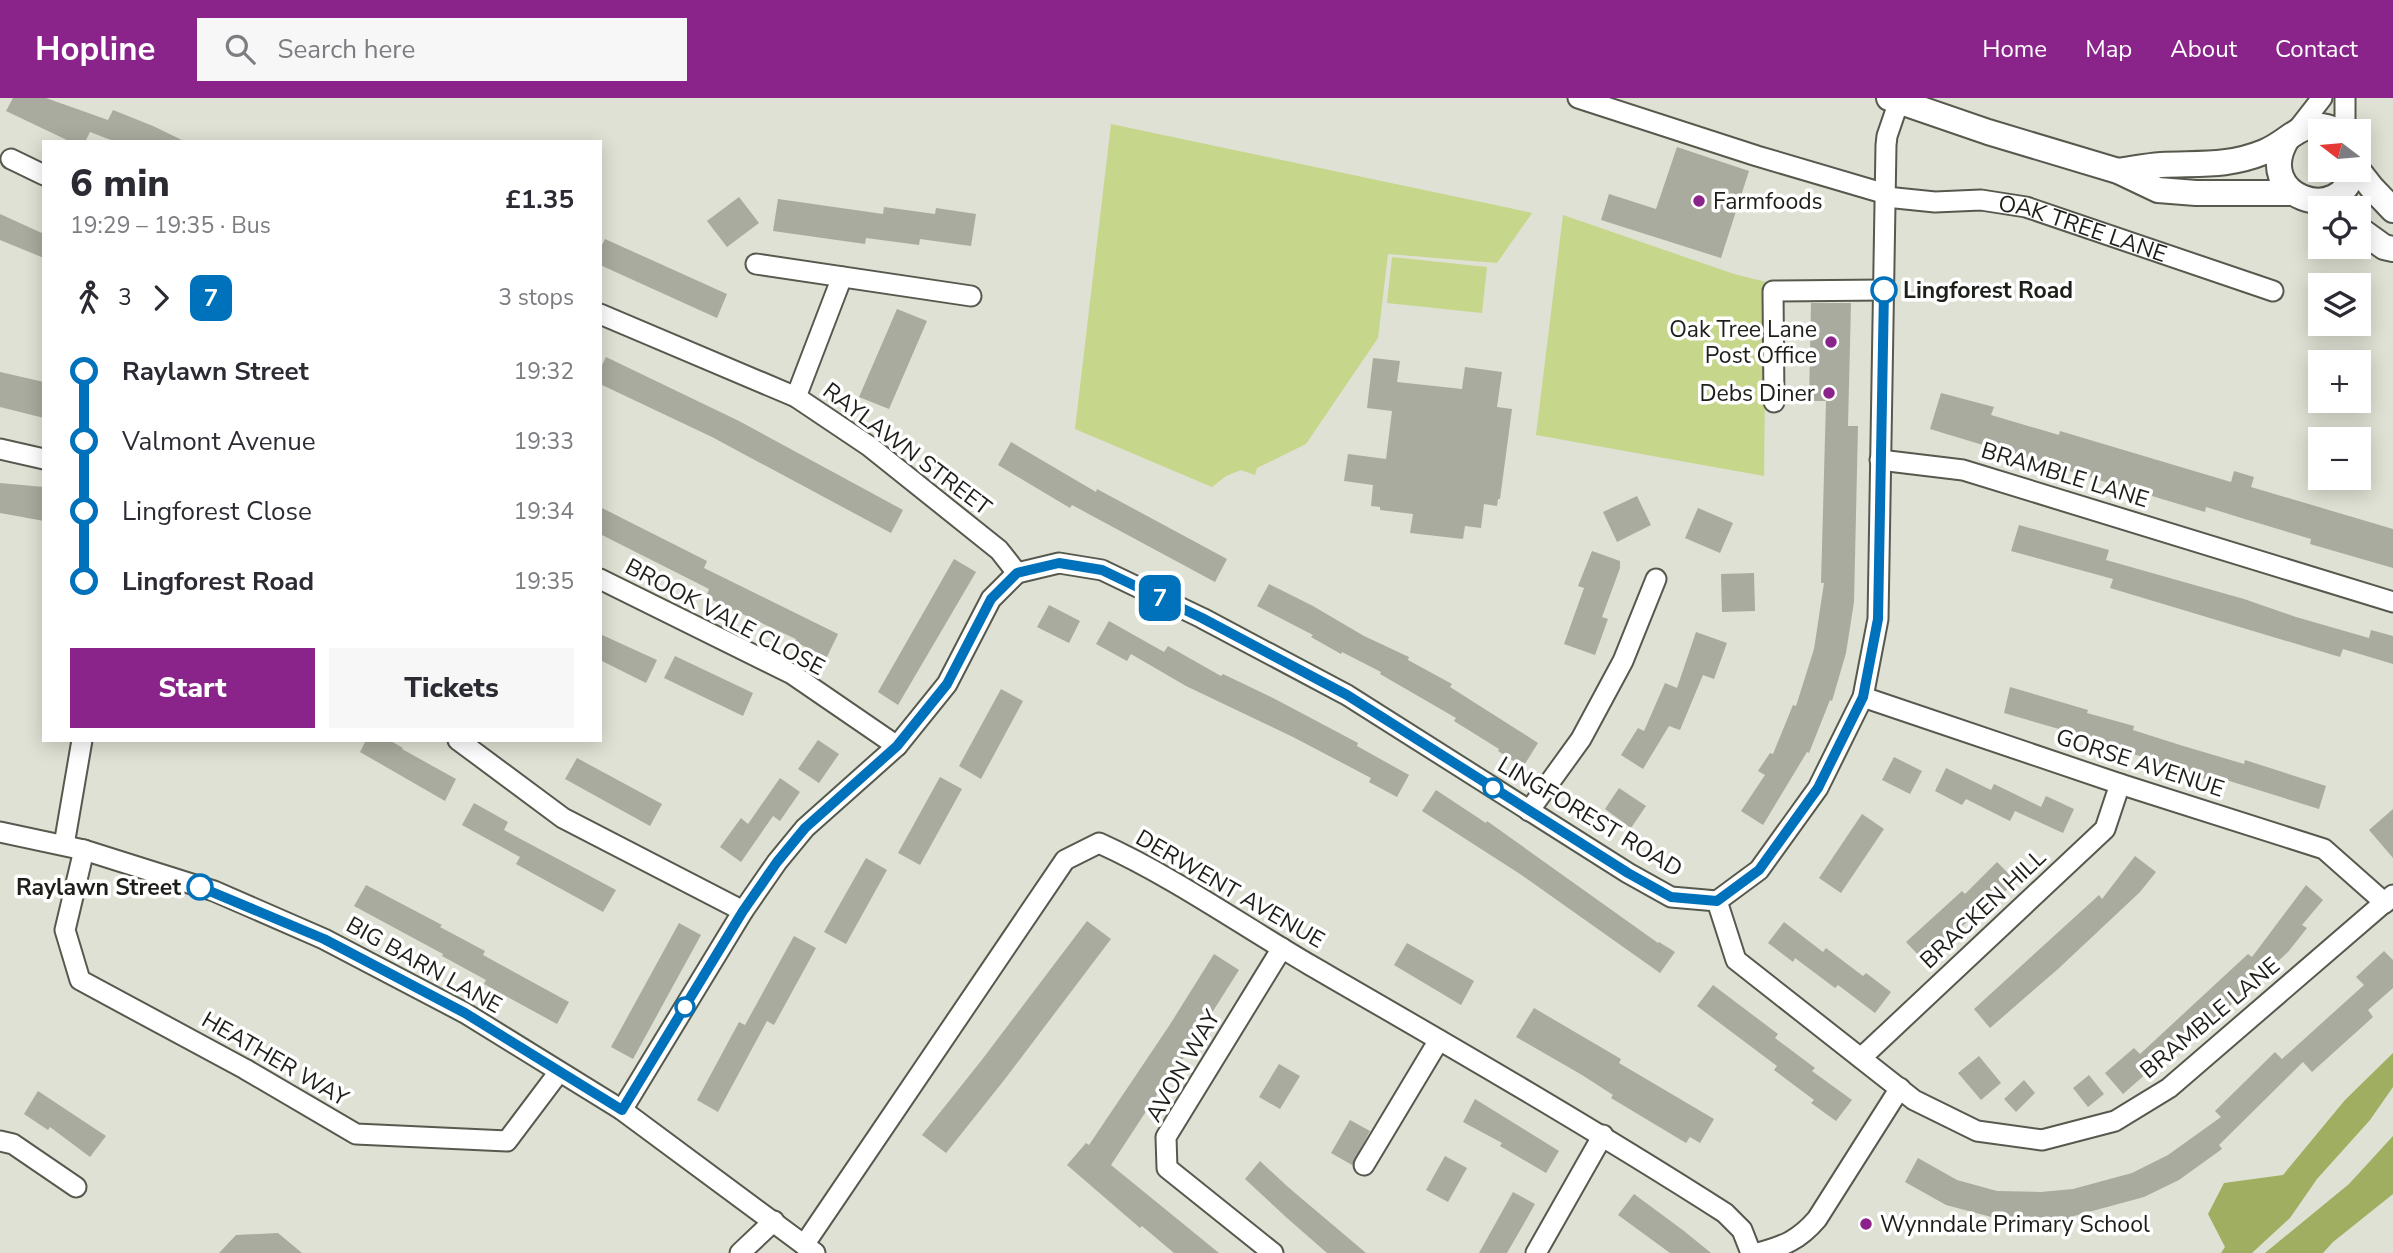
<!DOCTYPE html>
<meta charset="utf-8">
<style>
:root{--surface:#fff;--page:#f7f7f7;--text:#2b2b33;--muted:#7c7c81;--accent:#8b248a}
body{margin:0;font-family:"Nunito Sans",sans-serif;background:var(--page);color:var(--text);height:100vh;display:flex;flex-direction:column;font-size:26px;white-space:nowrap}
*{box-sizing:border-box;margin:0}
p{font-size:23px;color:var(--muted)}
.icon{flex:none;width:38px;height:38px;fill:none;stroke:currentColor;stroke-width:2;stroke-linecap:round;stroke-linejoin:round}
.map{position:relative;flex:1;overflow:hidden}
.drawer{position:absolute;left:42px;top:42px;width:560px;height:602px;display:flex;flex-direction:column;background:var(--surface);border-radius:0px;box-shadow:0 4px 18px #0003}
.drawer>*{flex:none}
.badge{padding:0 14px;border-radius:10px;font-size:24px;line-height:46px}
.needle{width:46px;rotate:286deg}
.buttons{position:absolute;left:2308px;top:21px;display:grid;gap:14px}
.buttons a{display:grid;place-items:center;width:63px;height:63px;border-radius:0px;background:var(--surface);box-shadow:0 4px 18px #0003;font-size:35px}
.map>.badge{position:absolute;translate:-50% -50%;box-shadow:0 0 0 4px #fff}
.legs{display:flex;align-items:center;gap:10px;height:77px;padding:0 28px;font-size:23px}
.legs p{margin-inline-start:auto}
.overview{display:flex;align-items:center;justify-content:space-between;height:119px;padding:0 28px}
h1{font-size:38px;font-weight:800;line-height:52px}
.action{display:flex;gap:14px;margin-top:auto;padding:14px 28px}
.action a{flex:1;height:80px;border-radius:0px;background:var(--accent);color:#fff;font-size:28px;font-weight:800;line-height:80px;text-align:center}
.action a+a{background:var(--page);color:var(--text)}
ul{padding:0 28px;list-style:none}
li{display:flex;align-items:center;gap:24px;height:70px;font-size:26px}
li i{display:grid;place-items:center;width:10px;height:100%;margin:0 9px;background:currentColor}
li i::after{content:'';width:18px;height:18px;margin:-9px;border:5px solid;border-radius:50%;background:var(--surface)}
li p{margin-inline-start:auto}
li:first-child i{background:linear-gradient(#0000 50%,currentColor 0)}
li:last-child i{background:linear-gradient(currentColor 50%,#0000 0)}
header{display:flex;align-items:center;gap:42px;box-sizing:border-box;height:98px;padding:0 35px;background:var(--accent);color:#fff}
header strong{font-size:33px}
nav{display:flex;gap:38px;margin-inline-start:auto;font-size:24px}
.search{width:490px;height:63px;background:var(--page);display:flex;align-items:center;gap:18px;box-sizing:border-box;padding:0 24px;border-radius:0px;color:var(--muted);font-size:26px}
.map>svg:first-child{display:block}
</style>
<header>
<strong>Hopline</strong>
<div class="search"><svg class="icon" aria-label="search" viewBox="0 0 24 24"><circle cx="10" cy="10" r="6"/><path d="M15 15l6 6"/></svg>Search here</div>
<nav><a>Home</a><a>Map</a><a>About</a><a>Contact</a></nav>
</header>
<div class="map">
<svg width="2393" height="1155" viewBox="0 0 2393 1155">
<rect width="100%" height="100%" fill="#dee1d3"/>
<g fill="#c6d68b">
<polygon points="1111,26 1528,114 1532,115 1497,165 1388,156 1378,240 1306,346 1257,370 1255,377 1241,372 1226,378 1212,389 1075,331"/>
<polygon points="1563,117 1734,176 1766,184 1764,378 1536,337"/>
<polygon points="1392,159 1487,169 1482,215 1387,205"/>
</g>
<g fill="#9fae60">
<polygon points="2393,955 2393,989 2370,1022 2317,1081 2290,1120 2252,1155 2221,1155 2225,1149 2208,1116 2224,1085 2283,1077 2345,1002"/>
<polygon points="2393,1038 2393,1096 2333,1144 2323,1155 2265,1155 2349,1086"/>
</g>
<g fill="#a8ab9d">
<polygon points="13,0 46,0 108,22 113,12 153,28 186,44 116,44 90,34 85,44 71,44 6,13"/>
<polygon points="1677,49 1749,73 1721,160 1601,122 1609,96 1656,111"/>
<polygon points="739,99 759,125 727,149 707,123"/>
<polygon points="778,101 883,116 884,109 935,116 936,110 976,116 971,148 920,141 919,147 866,140 865,146 773,133"/>
<polygon points="0,116 44,136 44,160 0,142"/>
<polygon points="605,141 727,196 717,220 600,167 600,151"/>
<polygon points="1811,205 1851,205 1848,328 1858,328 1854,504 1846,555 1832,603 1830,602 1809,655 1807,654 1763,727 1741,713 1765,677 1758,673 1770,655 1773,656 1793,607 1796,608 1814,551 1824,485 1821,485 1826,303 1809,303"/>
<polygon points="897,211 927,223 889,311 859,299"/>
<polygon points="606,259 739,323 903,412 891,435 712,339 600,286 600,271"/>
<polygon points="1373,260 1400,263 1397,284 1462,291 1465,269 1502,274 1497,309 1512,311 1500,401 1498,401 1497,408 1484,406 1481,430 1465,428 1463,441 1410,435 1413,416 1380,412 1380,409 1371,408 1373,387 1344,383 1348,356 1386,361 1392,313 1367,310"/>
<polygon points="0,274 44,284 44,320 0,309"/>
<polygon points="1941,295 1994,309 1991,317 2059,337 2060,333 2231,384 2234,373 2254,379 2251,389 2393,431 2393,470 2310,446 2311,441 2248,422 2206,409 2205,414 1930,331"/>
<polygon points="1011,344 1096,394 1097,391 1227,461 1215,484 1072,407 1070,410 998,367"/>
<polygon points="0,385 44,389 44,423 0,415"/>
<polygon points="1637,398 1651,427 1617,444 1603,414"/>
<polygon points="600,409 707,463 704,470 838,536 827,559 795,544 796,541 706,499 709,491 600,436"/>
<polygon points="1698,410 1733,425 1720,455 1685,440"/>
<polygon points="2019,427 2109,452 2106,462 2244,501 2296,519 2369,540 2371,532 2393,538 2393,566 2343,551 2340,559 2110,490 2113,481 2011,453"/>
<polygon points="1592,453 1620,463 1620,470 1602,519 1608,521 1595,557 1564,546 1584,490 1578,488"/>
<polygon points="954,461 976,474 898,607 878,594"/>
<polygon points="1754,475 1755,513 1722,514 1721,476"/>
<polygon points="1269,486 1313,508 1364,538 1409,559 1408,562 1452,586 1450,589 1538,645 1523,669 1498,653 1499,651 1454,623 1456,620 1380,576 1381,574 1342,554 1341,556 1311,539 1313,537 1257,508"/>
<polygon points="1049,507 1080,523 1069,545 1037,529"/>
<polygon points="1109,523 1164,554 1168,548 1221,578 1223,576 1275,601 1358,645 1357,648 1409,677 1397,699 1369,684 1371,680 1293,639 1186,588 1131,556 1127,563 1096,546"/>
<polygon points="1696,534 1727,545 1714,581 1703,577 1680,632 1669,628 1643,671 1621,657 1638,630 1644,633 1665,585 1677,590"/>
<polygon points="600,536 657,562 646,585 600,562"/>
<polygon points="675,558 753,595 743,618 664,580"/>
<polygon points="2010,589 2088,612 2087,615 2134,628 2133,632 2180,647 2244,666 2245,662 2326,688 2319,711 2223,681 2222,686 2142,662 2143,659 2096,645 2097,642 2004,615"/>
<polygon points="1001,591 1023,603 981,681 959,668"/>
<polygon points="366,642 389,642 403,650 402,651 456,681 445,703 360,654"/>
<polygon points="818,642 839,656 819,685 798,671"/>
<polygon points="1894,659 1922,673 1910,696 1882,682"/>
<polygon points="577,660 662,706 650,728 565,681"/>
<polygon points="1946,670 1991,692 1994,686 2041,709 2046,698 2074,711 2063,735 2015,713 2010,723 1966,701 1962,707 1935,693"/>
<polygon points="940,679 962,691 920,767 898,755"/>
<polygon points="780,680 800,694 780,723 773,718 741,764 720,749 741,720 748,726"/>
<polygon points="1619,690 1646,708 1631,730 1605,711"/>
<polygon points="1436,692 1486,725 1487,723 1658,845 1659,844 1675,854 1660,875 1520,776 1422,713"/>
<polygon points="474,705 508,724 504,732 616,792 603,814 516,766 520,759 462,727"/>
<polygon points="2393,711 2393,760 2369,732"/>
<polygon points="1862,716 1884,731 1841,795 1819,780"/>
<polygon points="2135,758 2156,774 2140,794 2058,871 1990,930 1974,911 2099,797 2102,801"/>
<polygon points="866,760 887,772 846,846 824,834"/>
<polygon points="1997,764 2016,783 1993,805 1991,802 1924,863 1906,844 1962,793 1965,796"/>
<polygon points="366,787 442,827 440,829 485,853 483,857 569,904 557,926 484,886 486,882 442,858 443,856 354,808"/>
<polygon points="2306,787 2323,802 2302,827 2307,830 2288,854 2168,965 2164,960 2123,996 2105,975 2134,950 2140,956 2248,856 2252,859"/>
<polygon points="1087,823 1111,841 1005,981 946,1055 922,1037 981,963"/>
<polygon points="1784,824 1823,854 1826,850 1863,878 1866,875 1891,894 1875,915 1838,887 1835,890 1795,860 1793,864 1768,845"/>
<polygon points="679,825 701,837 633,961 611,949"/>
<polygon points="794,838 816,850 774,927 767,923 718,1014 697,1002 739,924 745,927"/>
<polygon points="1407,845 1474,883 1461,907 1394,867"/>
<polygon points="2384,853 2393,862 2393,890 2368,912 2373,919 2312,974 2303,964 2219,1047 2222,1051 2179,1082 2144,1099 2074,1118 2075,1128 2056,1130 2055,1119 1995,1120 1946,1107 1905,1084 1918,1060 1957,1082 1997,1093 2041,1094 2073,1091 2132,1075 2168,1057 2221,1019 2215,1013 2275,954 2282,961 2364,887 2356,879"/>
<polygon points="1214,856 1239,872 1177,970 1175,969 1111,1067 1219,1155 1174,1155 1142,1128 1140,1130 1067,1067 1086,1045 1089,1047 1169,928"/>
<polygon points="1713,887 1778,936 1775,940 1815,970 1812,973 1852,1002 1836,1023 1811,1005 1814,1002 1774,972 1777,968 1697,908"/>
<polygon points="1534,910 1621,961 1619,965 1714,1021 1700,1045 1690,1039 1686,1045 1611,1000 1613,997 1582,977 1516,939"/>
<polygon points="1979,958 2001,985 1981,1002 1958,975"/>
<polygon points="1279,966 1300,978 1280,1011 1259,999"/>
<polygon points="2089,977 2104,996 2088,1009 2073,990"/>
<polygon points="2024,982 2035,995 2016,1014 2004,1001"/>
<polygon points="38,993 106,1038 90,1059 50,1029 48,1032 24,1016"/>
<polygon points="1475,1001 1559,1053 1546,1075 1500,1048 1502,1045 1463,1024"/>
<polygon points="1350,1022 1370,1033 1352,1067 1331,1055"/>
<polygon points="1445,1058 1467,1070 1448,1104 1426,1092"/>
<polygon points="1260,1063 1288,1089 1366,1155 1327,1155 1287,1120 1245,1081"/>
<polygon points="1513,1094 1535,1106 1526,1122 1507,1155 1479,1155"/>
<polygon points="1634,1096 1684,1133 1711,1155 1670,1155 1618,1117"/>
<polygon points="278,1135 302,1155 219,1155 236,1137"/>
</g>
<g fill="none" stroke-linecap="round" stroke-linejoin="round">
<g stroke="#56594d" stroke-width="23">
<g id="minor">
<polyline points="1578,0 1757,58 1886,96"/>
<polyline points="2297,32 2322,0"/>
<polyline points="2345,33 2345,0"/>
<polyline points="11,61 44,77"/>
<path id="s1" d="M 1886,99 L 1935,104 L 1981,102 L 2026,109 L 2273,193"/>
<polyline points="756,166 971,198"/>
<polyline points="600,216 796,299 869,348 999,452 1017,475"/>
<polyline points="796,299 842,179"/>
<polyline points="1774,304 1773,193 1884,192"/>
<polyline points="0,351 44,361"/>
<polyline points="1880,362 1963,372 2393,504"/>
<polyline points="1017,475 1059,465 1102,472 1202,520 1347,597 1628,775 1671,799 1717,803 1759,772 1818,690 1863,599 1878,521 1886,47 1887,38 1899,3"/>
<polyline points="600,481 792,576 897,648"/>
<polyline points="1863,599 2120,686 2324,751 2385,805"/>
<polyline points="458,642 563,720 743,813"/>
<polyline points="1529,713 1581,641 1623,563 1656,481"/>
<polyline points="0,734 84,752 214,793 324,841 465,915 622,1012 815,1155"/>
<polyline points="64,747 82,642"/>
<polyline points="84,752 65,832 80,882 245,971 356,1036 507,1043 559,974"/>
<polyline points="1717,803 1736,862 1914,1002 1977,1033 2042,1042 2115,1023 2169,990 2393,797"/>
<polyline points="1861,960 2105,731 2120,686"/>
<polyline points="622,1012 743,813 777,764 805,730 897,648 947,586 991,501 1017,475"/>
<polyline points="0,1043 13,1046 76,1089"/>
<polyline points="1364,1067 1439,942"/>
<path d="M 804,1147 L 1065,762 L 1099,745 C 1172,778 1240,826 1310,867 C 1450,948 1589,1028 1725,1115 L 1742,1132 L 1751,1155"/>
<polyline points="740,1155 774,1123"/>
<polyline points="1273,1155 1167,1070 1166,1039 1282,850"/>
<polyline points="1536,1155 1603,1037"/>
<path d="M 1758,1155 C 1784,1148 1799,1142 1817,1121 L 1900,990"/>
</g>
</g>
<g stroke="#56594d" stroke-width="28">
<g id="major">
<polyline points="1889,0 1988,34 2118,73 2158,92 2196,95 2292,95"/>
<path d="M 2287,41 C 2252,99 2342,129 2353,72"/>
<polyline points="2358,72 2372,90 2393,112"/>
<path d="M 2118,73 C 2132,71 2147,68 2161,67 C 2199,65 2227,69 2264,54 C 2292,43 2303,16 2337,33"/>
<polyline points="2359,131 2384,149 2393,151"/>
</g>
</g>
<use href="#minor" stroke="#fff" stroke-width="19"/>
<use href="#major" stroke="#fff" stroke-width="24"/>
</g>
<g fill="none" stroke-linecap="round" stroke-linejoin="round">
<g stroke="#fff" stroke-width="16">
<polyline id="line-1" points="200,789 324,841 465,915 622,1012 743,813 777,764 805,730 897,648 947,586 991,501 1017,475 1059,465 1102,472 1202,520 1347,597 1628,775 1671,799 1717,803 1759,772 1818,690 1863,599 1878,521 1884,192"/>
</g>
<use href="#line-1" stroke="#0072bc" stroke-width="10"/>
</g>
<g fill="#8b248a" stroke="#fff" stroke-width="2.5">
<circle cx="1699" cy="103" r="7"/>
<circle cx="1831" cy="244" r="7"/>
<circle cx="1829" cy="295" r="7"/>
<circle cx="1866" cy="1126" r="7"/>
</g>
<g fill="#fff" stroke="#0072bc" stroke-width="3.5">
<circle cx="1884" cy="192" r="12"/>
<circle cx="1493" cy="690" r="9"/>
<circle cx="200" cy="789" r="12"/>
<circle cx="685" cy="909" r="9"/>
</g>
<g text-anchor="middle" dominant-baseline="central" stroke-width="7" stroke-linejoin="round" paint-order="stroke">
<g font-size="23" fill="#1d1f19" stroke="#fff" text-anchor="start">
<text x="1713" y="103">Farmfoods</text>
<text x="1817" y="231" text-anchor="end">Oak Tree Lane<tspan x="1817" dy="26">Post Office</tspan></text>
<text x="1815" y="295" text-anchor="end">Debs Diner</text>
<text x="1880" y="1126">Wynndale Primary School</text>
</g>
<g font-size="23" fill="#1d1f19" stroke="#fff">
<text stroke="none"><textPath href="#s1" startOffset="201">OAK TREE LANE</textPath></text>
<text transform="translate(907 351) rotate(37)">RAYLAWN STREET</text>
<text transform="translate(2065 377) rotate(17)">BRAMBLE LANE</text>
<text transform="translate(725 519) rotate(28)">BROOK VALE CLOSE</text>
<text transform="translate(2140 665) rotate(18)">GORSE AVENUE</text>
<text transform="translate(1590 719) rotate(31)">LINGFOREST ROAD</text>
<text transform="translate(1230 791) rotate(30)">DERWENT AVENUE</text>
<text transform="translate(1983 811) rotate(-43)">BRACKEN HILL</text>
<text transform="translate(424 867) rotate(29)">BIG BARN LANE</text>
<text transform="translate(2210 920) rotate(-40)">BRAMBLE LANE</text>
<text transform="translate(275 961) rotate(30)">HEATHER WAY</text>
<text transform="translate(1183 968) rotate(-60)">AVON WAY</text>
</g>
<g font-size="23" font-weight="bold" fill="#1d1f19" stroke="#fff" text-anchor="start">
<text x="1903" y="192">Lingforest Road</text>
<text x="181" y="789" text-anchor="end">Raylawn Street</text>
</g>
</g>
</svg>
<div class="buttons">
<a><svg class="needle" viewBox="-14 -14 28 28"><path d="M0-13l5 13h-10z" fill="#e53935"/><path d="M0 13l5-13h-10z" fill="#7c7c81"/></svg></a>
<a><svg class="icon" aria-label="locate" viewBox="0 0 24 24"><circle cx="12" cy="12" r="6"/><path d="M12 2v4M12 18v4M2 12h4M18 12h4"/></svg></a>
<a><svg class="icon" aria-label="layers" viewBox="0 0 24 24"><path d="M12 4l9 5-9 5-9-5zM3 14l9 5 9-5"/></svg></a>
<a>+</a>
<a>−</a>
</div>
<b class="badge" style="left:1160px;top:500px;background:#0072bc;color:#fff">7</b>
<section class="drawer">
<div class="overview"><div><h1>6 min</h1><p>19:29 – 19:35 · Bus</p></div><b>£1.35</b></div>
<div class="legs"><svg class="icon" aria-label="walk" viewBox="0 0 24 24"><circle cx="13" cy="4" r="2"/><path d="M13 8l-2 6 4 7M11 14l-3 7M7 12l3-4h3l4 4"/></svg>3<svg class="icon" aria-label="forward" viewBox="0 0 24 24"><path d="M9 5l7 7-7 7"/></svg><b class="badge" style="background:#0072bc;color:#fff">7</b><p>3 stops</p></div>
<ul>
<li><i style="color:#0072bc"></i><b>Raylawn Street</b><p>19:32</p></li>
<li><i style="color:#0072bc"></i><span>Valmont Avenue</span><p>19:33</p></li>
<li><i style="color:#0072bc"></i><span>Lingforest Close</span><p>19:34</p></li>
<li><i style="color:#0072bc"></i><b>Lingforest Road</b><p>19:35</p></li>
</ul>
<div class="action"><a>Start</a><a>Tickets</a></div>
</section>
</div>
